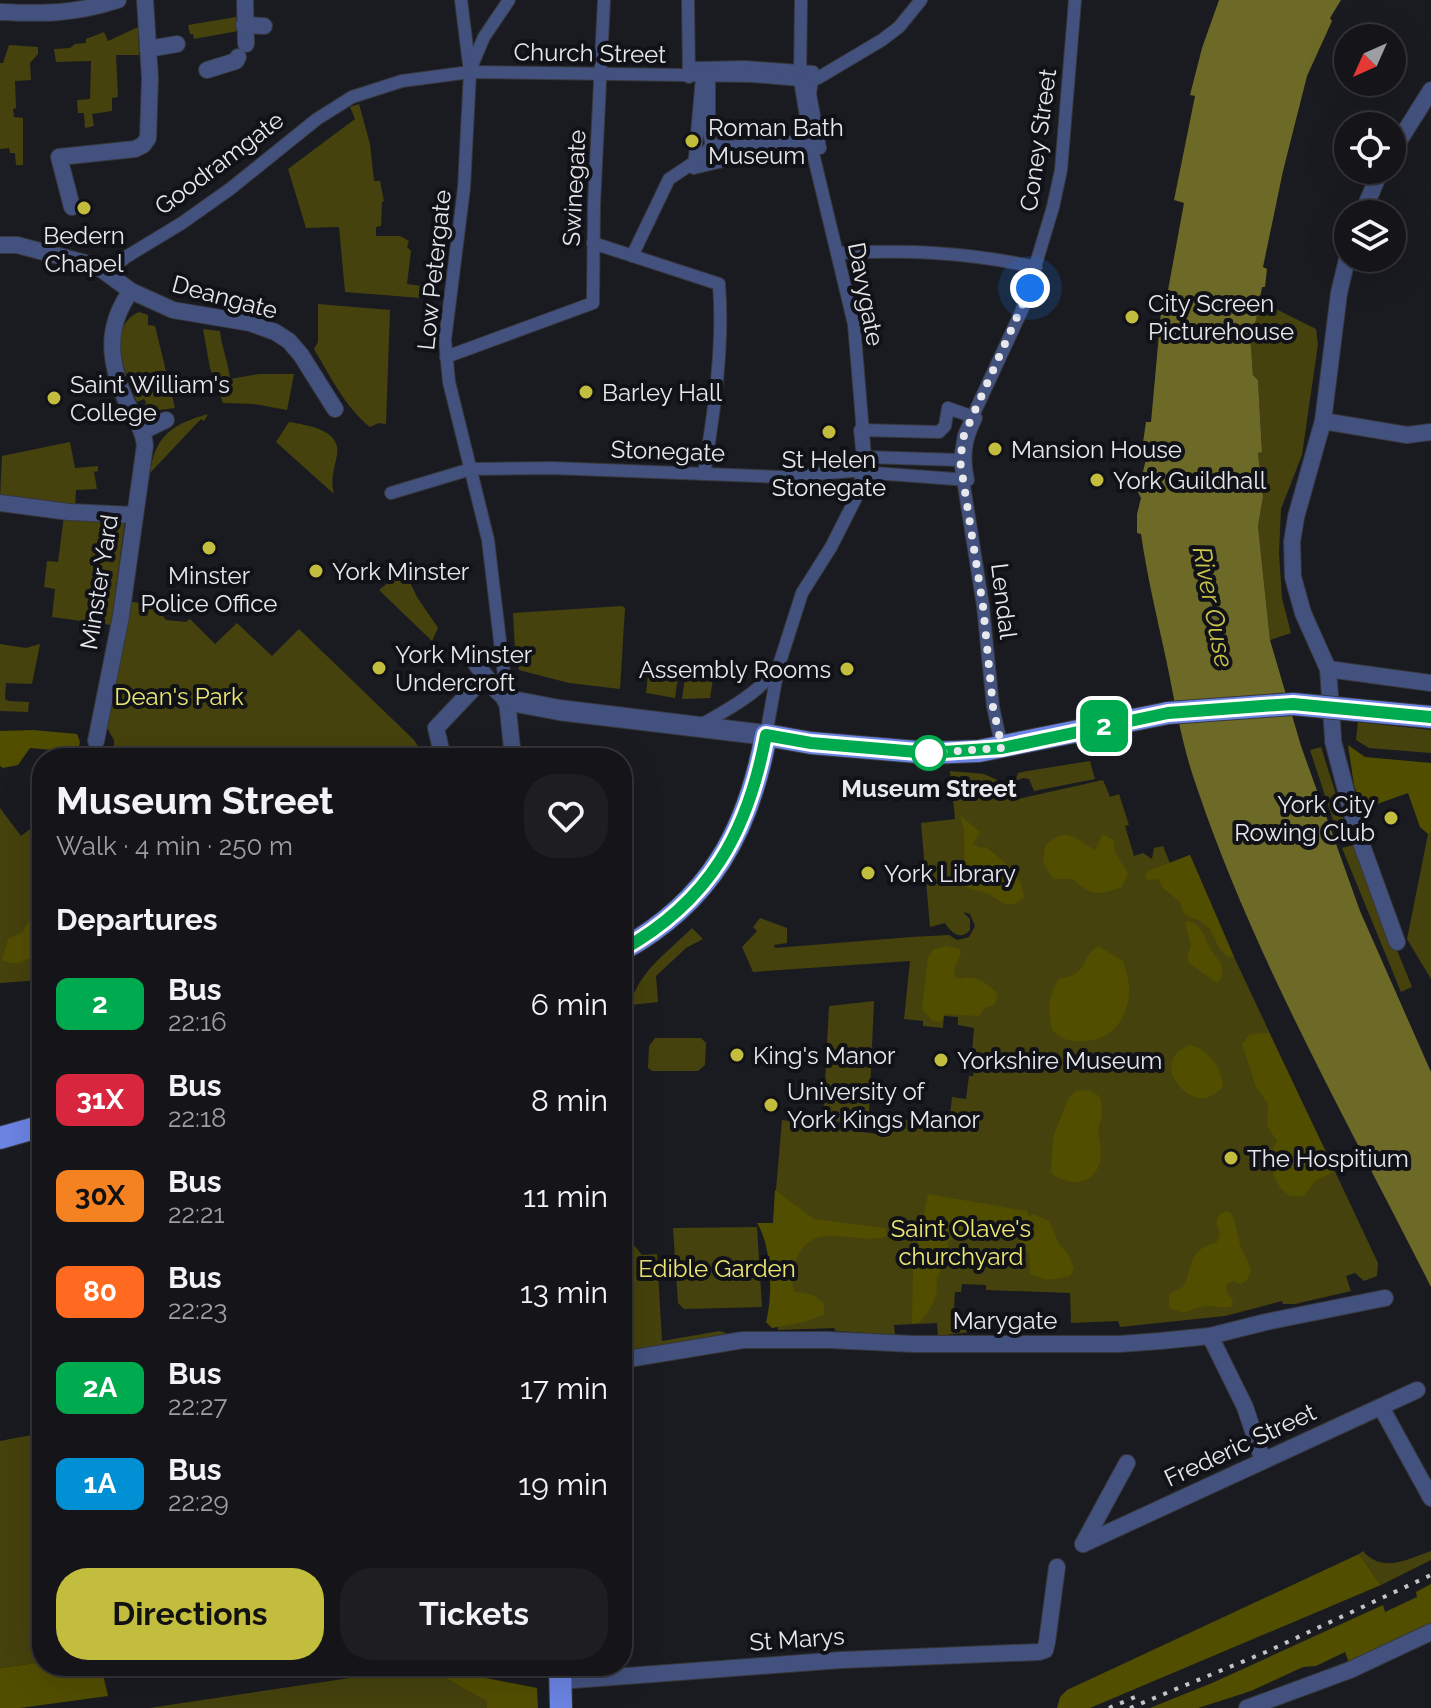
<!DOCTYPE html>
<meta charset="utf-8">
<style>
:root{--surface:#141419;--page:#1d1d22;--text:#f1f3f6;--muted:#9d9ea2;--line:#333338;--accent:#c3bd3e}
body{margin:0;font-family:Raleway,sans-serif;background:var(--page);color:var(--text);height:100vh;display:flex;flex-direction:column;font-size:30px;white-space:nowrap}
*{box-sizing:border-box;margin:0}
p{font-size:26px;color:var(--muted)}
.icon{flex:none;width:44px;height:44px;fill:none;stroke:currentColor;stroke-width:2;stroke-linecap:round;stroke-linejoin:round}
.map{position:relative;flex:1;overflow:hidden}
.panel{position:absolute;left:32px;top:748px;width:600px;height:928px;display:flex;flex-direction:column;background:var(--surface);border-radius:32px;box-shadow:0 8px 32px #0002,0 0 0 2px var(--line)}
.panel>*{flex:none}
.badge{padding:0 16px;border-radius:12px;font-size:28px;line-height:52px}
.needle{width:52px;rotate:225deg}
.buttons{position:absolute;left:1334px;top:24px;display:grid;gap:16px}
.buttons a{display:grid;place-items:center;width:72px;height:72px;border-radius:50%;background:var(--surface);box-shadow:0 8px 32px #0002,0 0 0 2px var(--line);font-size:40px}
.you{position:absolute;width:40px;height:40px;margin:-20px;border:6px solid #fff;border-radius:50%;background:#1a73e8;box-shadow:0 0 0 12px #1a73e833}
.map>.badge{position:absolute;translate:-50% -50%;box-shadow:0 0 0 4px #fff}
h2{padding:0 24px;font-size:30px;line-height:72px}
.round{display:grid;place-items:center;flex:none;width:84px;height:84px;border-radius:32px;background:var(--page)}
.headline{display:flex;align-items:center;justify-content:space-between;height:136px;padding:0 24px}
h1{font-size:38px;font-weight:700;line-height:60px}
.cta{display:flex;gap:16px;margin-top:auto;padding:16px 24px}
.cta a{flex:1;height:92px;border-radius:32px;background:var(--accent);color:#111;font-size:32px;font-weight:700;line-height:92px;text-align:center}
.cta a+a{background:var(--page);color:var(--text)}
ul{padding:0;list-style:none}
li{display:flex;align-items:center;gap:24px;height:96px;padding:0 24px}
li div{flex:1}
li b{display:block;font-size:30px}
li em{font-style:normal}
li .badge{min-width:88px;font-weight:700;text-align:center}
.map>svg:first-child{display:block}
</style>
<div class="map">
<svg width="1431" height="1708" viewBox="0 0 1431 1708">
<rect width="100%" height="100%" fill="#1a1b21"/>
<g fill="#45420d">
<polygon points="236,17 238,31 194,39 193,34 190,34 188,25"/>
<polygon points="138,27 139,55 116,55 118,97 112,98 112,111 92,114 94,126 85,128 84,113 78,113 77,100 90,99 91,61 56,62 54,49 70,48 75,44 86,43 86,39 104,32 108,41"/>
<polygon points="9,45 38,47 38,54 30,63 31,80 15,81 16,108 13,109 14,117 23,118 23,165 16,165 15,153 10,153 9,148 0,149 0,63 3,63"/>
<polygon points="359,104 370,144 374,181 380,181 384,201 382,202 381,226 376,227 376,236 400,236 409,241 407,247 411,251 407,284 422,286 421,298 345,292 339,227 306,228 288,169 355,119 350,107"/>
<polygon points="1260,301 1316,329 1318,344 1302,455 1281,509 1279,553 1282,598 1291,633 1270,640 1258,526 1263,497 1258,452 1262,451 1258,380 1253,375 1250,334"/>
<path d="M 318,304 L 390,310 L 386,424 L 379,423 L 370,427 C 345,407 331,377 314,349 L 318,342 Z"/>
<path d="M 139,312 L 148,315 L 148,325 L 155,326 L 175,408 L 152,411 L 144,408 L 146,402 L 144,399 L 137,402 C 127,376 104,328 139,312 Z"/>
<path d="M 203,329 L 220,331 C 222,349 228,361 230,379 L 259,374 L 294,374 L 287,410 L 254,404 L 223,403 L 210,368 Z"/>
<path d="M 208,414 L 204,421 L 201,419 L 150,473 C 155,435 173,424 208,414 Z"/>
<path d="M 289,422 C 307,425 342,430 337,455 C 334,471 330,479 334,494 L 276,442 Z"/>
<polygon points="70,442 75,468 98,466 98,471 94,472 97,489 76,490 75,508 0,498 2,456"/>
<polygon points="64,516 125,520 111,625 52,617 55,589 44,587 47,561 58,562"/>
<polygon points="404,570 417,597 438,628 432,641 379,590"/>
<polygon points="132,602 153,604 166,620 186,622 190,619 215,644 237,623 272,656 299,629 414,740 424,755 417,758 106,758 114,751 114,740 107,728"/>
<polygon points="622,606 625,608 620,689 569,683 519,670 515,651 513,613"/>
<polygon points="0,644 26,648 40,644 32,684 6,683 5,699 9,701 29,702 28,712 0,711"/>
<polygon points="649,667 679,670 675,698 646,693"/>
<polygon points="686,671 714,673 710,698 682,699"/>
<polygon points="1358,722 1431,730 1431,753 1369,748 1356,740"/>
<polygon points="1321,747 1345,823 1335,826 1310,750"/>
<polygon points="1090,761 1095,779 1034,791 1029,779 1023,778 1015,781 1018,773 1027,771"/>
<path d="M 950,771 L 984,774 L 1004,783 L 1015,784 L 1018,799 L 1103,780 L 1110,797 L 1119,794 L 1129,825 L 1125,826 L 1134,856 L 1143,853 L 1152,859 L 1154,848 L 1163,846 L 1170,863 L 1190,855 L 1234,957 L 1378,1263 L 1377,1276 L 1364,1281 L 1355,1273 L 1346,1276 L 1351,1291 L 1295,1304 L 1283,1304 L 1282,1301 L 1225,1316 L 1120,1327 L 1118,1321 L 1071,1323 L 1070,1293 L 986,1290 L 986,1285 L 962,1284 L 961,1292 L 955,1292 L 954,1310 L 959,1311 L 959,1319 L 970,1324 L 970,1332 L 938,1336 L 937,1323 L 894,1325 L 895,1335 L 836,1331 L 834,1328 L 778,1330 L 773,1224 L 782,1120 L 890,1136 L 893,1119 L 938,1124 L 938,1130 L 948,1132 L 952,1097 L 966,1099 L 969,1076 L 973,1076 L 976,1054 L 972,1053 L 974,1028 L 958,1025 L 958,1017 L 944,1016 L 943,1028 L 923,1026 L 923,1021 L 904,1019 L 910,961 L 753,972 L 742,947 L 757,931 L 753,927 L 760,918 L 787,928 L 787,943 L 774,945 L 775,948 L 911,937 L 949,935 L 957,940 L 969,937 L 975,926 L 970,914 L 963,912 L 970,919 L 970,930 C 961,941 951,933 945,923 L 930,927 L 921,823 L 955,819 Z"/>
<polygon points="0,808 21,836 42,820 42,980 0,983"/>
<polygon points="1431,832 1431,979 1407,939 1428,834"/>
<polygon points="1354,845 1412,987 1401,992 1342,848"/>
<path d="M 692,928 L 703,939 L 686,948 L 656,976 L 658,1002 L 630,1005 C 639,971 668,952 692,928 Z"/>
<polygon points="874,1001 869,1114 867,1114 865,1125 823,1120 829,1006"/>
<polygon points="655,1038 701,1038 706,1043 705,1065 698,1071 652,1071 648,1068 649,1046"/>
<polygon points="757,1227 762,1307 684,1309 678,1303 673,1228"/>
<polygon points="633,1244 642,1255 657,1254 662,1341 720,1331 726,1333 726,1337 622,1354 622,1245"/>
<polygon points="42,1433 42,1646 34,1648 35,1663 0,1668 0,1441"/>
<path d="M 1363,1551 C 1383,1574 1407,1559 1431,1551 L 1431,1560 L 1381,1585 L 1359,1554 Z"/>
<polygon points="424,1667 488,1700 488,1708 149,1708"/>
</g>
<g fill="#524e00">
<polygon points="33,730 77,734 80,742 79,746 52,750 30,748 18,765 3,768 0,766 0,731"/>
<polygon points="1348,745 1365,757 1431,763 1431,832 1428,834 1420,827 1408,793 1363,809 1354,785"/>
<path d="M 960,815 L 980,832 L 973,844 L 980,848 L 986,847 C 1001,859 1024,877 1024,898 C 1008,910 1004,903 990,895 C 983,890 973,891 965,887 L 964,831 Z"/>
<path d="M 1103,834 L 1114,841 L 1115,853 L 1128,873 L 1122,887 C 1098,895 1092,897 1073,879 L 1053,879 L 1043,862 L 1045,846 C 1067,824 1075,839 1095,850 Z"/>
<polygon points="1190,855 1234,957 1228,957 1219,948 1210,929 1199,920 1189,917 1183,912 1180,902 1163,888 1158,879 1148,880 1145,876 1148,871"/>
<path d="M 34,914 L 42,914 L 42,960 L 27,959 C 19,965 11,964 2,960 L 8,939 L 22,932 Z"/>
<path d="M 1189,921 C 1203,927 1203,934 1209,946 C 1215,960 1228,962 1220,980 L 1216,982 L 1190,964 L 1187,958 L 1191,945 L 1185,923 Z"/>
<path d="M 946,946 L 959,949 L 961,954 L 954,968 L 955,977 L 960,979 C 974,974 988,983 998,994 L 995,1004 L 985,1008 L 979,1016 L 944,1014 L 942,1022 L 933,1021 L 922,1010 L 928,957 L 934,949 Z"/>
<path d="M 1098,946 L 1123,961 C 1125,969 1129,979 1129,987 C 1130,1014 1114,1040 1086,1041 C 1071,1042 1063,1041 1052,1030 C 1048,1008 1047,996 1060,978 C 1089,975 1079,959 1098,946 Z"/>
<polygon points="1269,1033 1335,1171 1314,1182 1304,1196 1290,1196 1281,1189 1273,1175 1276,1166 1271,1152 1277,1141 1267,1126 1268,1104 1256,1087 1242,1044 1250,1034"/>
<path d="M 1189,1045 C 1208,1048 1223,1069 1223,1087 C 1216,1093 1210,1099 1200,1098 C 1184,1097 1163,1072 1174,1057 C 1177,1051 1184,1048 1189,1045 Z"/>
<path d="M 1090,1090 L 1100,1097 C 1103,1112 1102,1114 1099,1128 C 1097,1137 1102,1145 1101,1153 C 1100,1184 1072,1189 1051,1173 L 1053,1137 L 1068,1099 L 1076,1091 Z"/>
<path d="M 775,1190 L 814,1219 L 885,1228 L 888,1236 C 857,1247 814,1217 796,1259 C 792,1271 790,1279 794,1291 L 813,1295 L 824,1303 L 824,1315 L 804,1322 L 772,1328 L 766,1322 C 773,1295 772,1247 757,1223 L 773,1223 Z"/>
<path d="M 928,1194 L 1027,1211 L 1029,1217 L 1033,1214 L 1049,1221 L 1059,1244 L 1068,1254 L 1074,1268 L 1070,1276 C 1050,1280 1048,1282 1030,1274 L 1029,1254 L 1020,1246 L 1020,1235 L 1018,1232 L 1006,1240 L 997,1236 L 989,1240 L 974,1230 L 948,1241 L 947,1259 L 936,1280 C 940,1295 930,1311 920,1322 L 912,1324 L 913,1264 Z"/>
<path d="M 1227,1211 L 1233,1215 L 1240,1245 L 1251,1269 L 1247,1280 L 1241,1284 L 1233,1281 L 1226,1285 L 1227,1294 L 1233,1299 L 1231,1307 C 1221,1309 1212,1304 1202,1307 C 1186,1310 1187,1317 1169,1307 L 1169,1294 L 1183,1287 C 1195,1264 1186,1251 1217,1242 L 1220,1234 L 1216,1224 L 1219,1215 Z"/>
<polygon points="1359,1554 1381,1585 1090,1708 1057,1708 1060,1697 1067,1690"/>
<polygon points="1431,1584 1431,1625 1349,1663 1345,1652 1316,1666 1303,1667 1251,1691 1198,1708 1150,1708 1212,1683 1383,1605 1385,1612 1417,1597 1416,1592"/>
<polygon points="42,1662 42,1666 101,1666 108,1696 20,1708 0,1708 0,1668"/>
<polygon points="424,1666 537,1688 538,1708 487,1708 487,1701"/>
</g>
<path fill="#6d6926" d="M 1219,0 L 1341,0 L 1330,18 L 1332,21 L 1307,76 L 1283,171 L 1263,267 L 1267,269 L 1265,287 L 1262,287 L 1256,320 L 1250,334 L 1253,375 L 1258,380 L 1262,452 L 1258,453 L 1263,497 L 1258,526 L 1270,640 L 1301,746 L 1360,911 L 1431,1072 L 1431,1287 C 1349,1124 1256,962 1197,788 C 1182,746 1175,702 1166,659 C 1157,617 1147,576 1141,534 L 1137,533 L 1137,514 L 1141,498 L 1138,492 L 1148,451 L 1142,449 L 1146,422 L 1151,422 L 1161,312 L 1164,312 L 1184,203 L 1174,200 L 1195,96 L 1190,95 L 1202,48 Z"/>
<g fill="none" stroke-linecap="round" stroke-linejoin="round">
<g stroke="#37383d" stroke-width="14">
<g id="pedestrian">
<polyline points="461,0 470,72 464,188 445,340 449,382 488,540 507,700"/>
<polyline points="688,0 689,77"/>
<polygon points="745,67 813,72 810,94 820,148 735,158 694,168 702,77 697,68"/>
<polyline points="470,70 484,37 509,0"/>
<polyline points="709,76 709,134 712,145"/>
<polyline points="712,145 725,147 810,141"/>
<path d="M 593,243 L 719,284 C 724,346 714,412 704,474"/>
<path d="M 837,253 C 910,250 965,252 1036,267"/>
<polyline points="632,256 669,179 702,157 712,145"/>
<polyline points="108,272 126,257 182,223 230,189 317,119 352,97 402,81 470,72 752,76 800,80 818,78 882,40 899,27 921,0"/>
<polyline points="446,357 593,303 594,205 604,0"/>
<path d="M 948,408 L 976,418 C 965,440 963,456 968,480 L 860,472 L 863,457 L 860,430 L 939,432 L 945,426 Z"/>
<polyline points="865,457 960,460"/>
<polyline points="391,493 471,469 552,468 782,477 863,470"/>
<path d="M 697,727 C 727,710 756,695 778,668"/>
<polyline points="766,735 778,668 802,593 831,547 858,494 865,457 854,324 810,141 800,80 801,0"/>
<polyline points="1002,748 993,707 983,606 960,460 964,435 1022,310 1053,207 1061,170 1075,0"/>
</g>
</g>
<g stroke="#37383d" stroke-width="18">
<g id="minor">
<polyline points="245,0 246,44"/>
<path d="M 0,12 C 45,14 75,14 118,0"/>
<polyline points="244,25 264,26"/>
<polyline points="148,49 177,44"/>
<polyline points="207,70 236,61 238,57"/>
<polyline points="1392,152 1431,90"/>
<polyline points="72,207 59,157 135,149 143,145 148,138 150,78 145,0"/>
<polyline points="1362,214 1381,170"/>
<polyline points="0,245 17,245 97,266 131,291 173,310 250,323 275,332 289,341 301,355 335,409"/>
<polyline points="1323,421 1407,435 1431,432"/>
<polyline points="143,431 166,420"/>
<polyline points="0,503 69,512 134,515"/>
<polyline points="476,664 497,691 507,700 513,758"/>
<polyline points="1328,669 1431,683"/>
<polyline points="1333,737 1328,669 1303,613 1293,577 1292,542 1296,517 1323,421 1339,293 1348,255"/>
<path d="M 96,741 L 121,616 L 145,445 C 143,429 135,419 128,405 C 109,364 104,328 131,291"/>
<polyline points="1333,741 1356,829 1397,942"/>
<polyline points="443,758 436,728 473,689 487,679"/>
<polyline points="1210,1336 1245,1407 1263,1461"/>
<polyline points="622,1360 743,1340 829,1340 914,1344 1119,1344 1160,1341 1210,1336 1266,1322 1385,1298"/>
<polyline points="1381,1407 1431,1498"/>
<polyline points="1083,1544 1417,1390"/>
<polyline points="1083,1544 1127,1463"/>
<polyline points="560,1681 841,1660 1039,1652 1045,1650 1047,1642 1057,1567"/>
<polyline points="1247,1708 1350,1670 1431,1632"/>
</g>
</g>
<g stroke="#37383d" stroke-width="22">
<polyline id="tertiary" points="507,700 559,710 766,735"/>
</g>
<g stroke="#37383d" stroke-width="24">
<g id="primary">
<polyline points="1356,710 1431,717"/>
<path d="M 622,950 C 710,901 748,832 766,735 L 811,743 L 929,753 L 979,751 L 1168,713"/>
<polyline points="0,1138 42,1126"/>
<polyline points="560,1666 561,1708"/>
</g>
</g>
<use href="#pedestrian" stroke="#43517e" stroke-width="12"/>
<use href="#minor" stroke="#43517e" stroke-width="16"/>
<use href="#tertiary" stroke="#43517e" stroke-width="20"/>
<use href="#primary" stroke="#6b84e3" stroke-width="22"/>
<g stroke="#c3c4c8" stroke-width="4" stroke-dasharray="4 8" stroke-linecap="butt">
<polyline points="1109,1708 1140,1695"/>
<polyline points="1130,1708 1266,1652 1431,1575"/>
</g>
<g stroke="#37383d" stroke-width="24" stroke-linecap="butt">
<polyline id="primary-bridge" points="1168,713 1293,704 1356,710"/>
</g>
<use href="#primary-bridge" stroke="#6b84e3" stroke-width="22"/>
</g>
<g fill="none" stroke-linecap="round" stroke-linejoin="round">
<g stroke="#fff" stroke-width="18">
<path id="line" d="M 622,950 C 710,901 748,832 766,735 L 811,743 L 929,753 L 1002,748 L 1168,713 L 1262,706 L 1293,704 L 1431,717"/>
</g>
<use href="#line" stroke="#00ab4f" stroke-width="12"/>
<polyline stroke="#e7e8ec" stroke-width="8" stroke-dasharray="0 14.4" points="929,753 1002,748 993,707 983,606 960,460 964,435 1030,288"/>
</g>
<g fill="#c3bd3e" stroke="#111218" stroke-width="3">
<circle cx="692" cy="141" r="8"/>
<circle cx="84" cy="208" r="8"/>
<circle cx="1132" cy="317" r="8"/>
<circle cx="586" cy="392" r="8"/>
<circle cx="54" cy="398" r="8"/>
<circle cx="829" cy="432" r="8"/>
<circle cx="995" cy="449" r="8"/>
<circle cx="1097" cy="480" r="8"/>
<circle cx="209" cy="548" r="8"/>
<circle cx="316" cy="571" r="8"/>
<circle cx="379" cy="668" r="8"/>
<circle cx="847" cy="669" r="8"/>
<circle cx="1391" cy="818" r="8"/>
<circle cx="868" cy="873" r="8"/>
<circle cx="737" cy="1055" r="8"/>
<circle cx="941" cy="1060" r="8"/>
<circle cx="771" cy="1105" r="8"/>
<circle cx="1231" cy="1158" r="8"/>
</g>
<circle fill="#fff" stroke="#00ab4f" stroke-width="4" cx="929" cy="753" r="16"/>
<g text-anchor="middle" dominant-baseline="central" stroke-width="8" stroke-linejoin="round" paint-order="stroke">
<g font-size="24" fill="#e7e8ec" stroke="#111218">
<text transform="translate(590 53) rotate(1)">Church Street</text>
<text transform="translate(1038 140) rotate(-82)">Coney Street</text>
<text transform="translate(219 163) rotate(-37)">Goodramgate</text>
<text transform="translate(574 188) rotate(-87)">Swinegate</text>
<text transform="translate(434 270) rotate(-84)">Low Petergate</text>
<text transform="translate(866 294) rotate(79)">Davygate</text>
<text transform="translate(225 297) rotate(15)">Deangate</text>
<text transform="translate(668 451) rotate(2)">Stonegate</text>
<text transform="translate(99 582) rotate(-81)">Minster Yard</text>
<text transform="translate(1004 601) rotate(83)">Lendal</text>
<text x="1005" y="1320">Marygate</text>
<text transform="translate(1240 1445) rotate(-25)">Frederic Street</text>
<text transform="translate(797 1639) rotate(-4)">St Marys</text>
</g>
<g font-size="24" fill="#e7e8ec" stroke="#111218" text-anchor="start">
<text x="708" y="127">Roman Bath<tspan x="708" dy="28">Museum</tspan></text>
<text x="84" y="235" text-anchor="middle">Bedern<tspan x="84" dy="28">Chapel</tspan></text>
<text x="1148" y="303">City Screen<tspan x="1148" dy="28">Picturehouse</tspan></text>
<text x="70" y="384">Saint William's<tspan x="70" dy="28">College</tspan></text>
<text x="602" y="392">Barley Hall</text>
<text x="1011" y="449">Mansion House</text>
<text x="829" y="459" text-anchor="middle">St Helen<tspan x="829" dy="28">Stonegate</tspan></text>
<text x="1113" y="480">York Guildhall</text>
<text x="332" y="571">York Minster</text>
<text x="209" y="575" text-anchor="middle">Minster<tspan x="209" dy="28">Police Office</tspan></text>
<text x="395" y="654">York Minster<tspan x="395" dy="28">Undercroft</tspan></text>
<text x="831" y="669" text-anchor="end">Assembly Rooms</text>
<text x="1375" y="804" text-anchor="end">York City<tspan x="1375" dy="28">Rowing Club</tspan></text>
<text x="884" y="873">York Library</text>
<text x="753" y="1055">King's Manor</text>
<text x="957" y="1060">Yorkshire Museum</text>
<text x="787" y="1091">University of<tspan x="787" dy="28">York Kings Manor</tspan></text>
<text x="1247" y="1158">The Hospitium</text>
</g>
<g font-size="24" fill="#ede771" stroke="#111218">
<text x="179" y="696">Dean's Park</text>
<text x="961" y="1228">Saint Olave's<tspan x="961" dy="28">churchyard</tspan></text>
<text x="717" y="1268">Edible Garden</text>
</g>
<g font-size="24" font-weight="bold" fill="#e7e8ec" stroke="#111218">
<text x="929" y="788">Museum Street</text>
</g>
<g font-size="26" font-style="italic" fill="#cbc44c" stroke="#111218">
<text transform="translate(1213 607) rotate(79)">River Ouse</text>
</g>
</g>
</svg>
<div class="buttons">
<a><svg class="needle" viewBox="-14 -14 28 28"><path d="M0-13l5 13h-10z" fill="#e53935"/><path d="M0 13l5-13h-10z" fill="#9d9ea2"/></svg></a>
<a><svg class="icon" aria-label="locate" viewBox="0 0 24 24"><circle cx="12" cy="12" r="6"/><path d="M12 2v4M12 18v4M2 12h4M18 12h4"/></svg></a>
<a><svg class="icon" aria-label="layers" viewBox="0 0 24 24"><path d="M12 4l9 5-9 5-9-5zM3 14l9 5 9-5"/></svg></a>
</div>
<div class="you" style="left:1030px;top:288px"></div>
<b class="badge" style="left:1104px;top:726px;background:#00ab4f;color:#fff">2</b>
<section class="panel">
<div class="headline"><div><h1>Museum Street</h1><p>Walk · 4 min · 250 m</p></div><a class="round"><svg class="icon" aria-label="heart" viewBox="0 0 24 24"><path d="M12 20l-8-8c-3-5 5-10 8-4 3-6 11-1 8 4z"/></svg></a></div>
<h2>Departures</h2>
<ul>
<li><span class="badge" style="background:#00ab4f;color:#fff">2</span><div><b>Bus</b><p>22:16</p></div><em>6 min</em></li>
<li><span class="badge" style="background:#d7263d;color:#fff">31X</span><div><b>Bus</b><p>22:18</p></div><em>8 min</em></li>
<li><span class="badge" style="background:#f58220;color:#111">30X</span><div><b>Bus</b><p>22:21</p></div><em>11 min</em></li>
<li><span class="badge" style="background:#ff6a20;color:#fff">80</span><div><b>Bus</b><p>22:23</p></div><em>13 min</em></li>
<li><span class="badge" style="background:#00ab4f;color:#fff">2A</span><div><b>Bus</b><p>22:27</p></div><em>17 min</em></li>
<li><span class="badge" style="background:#0090d3;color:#fff">1A</span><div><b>Bus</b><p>22:29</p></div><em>19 min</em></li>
</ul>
<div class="cta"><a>Directions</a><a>Tickets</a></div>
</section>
</div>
